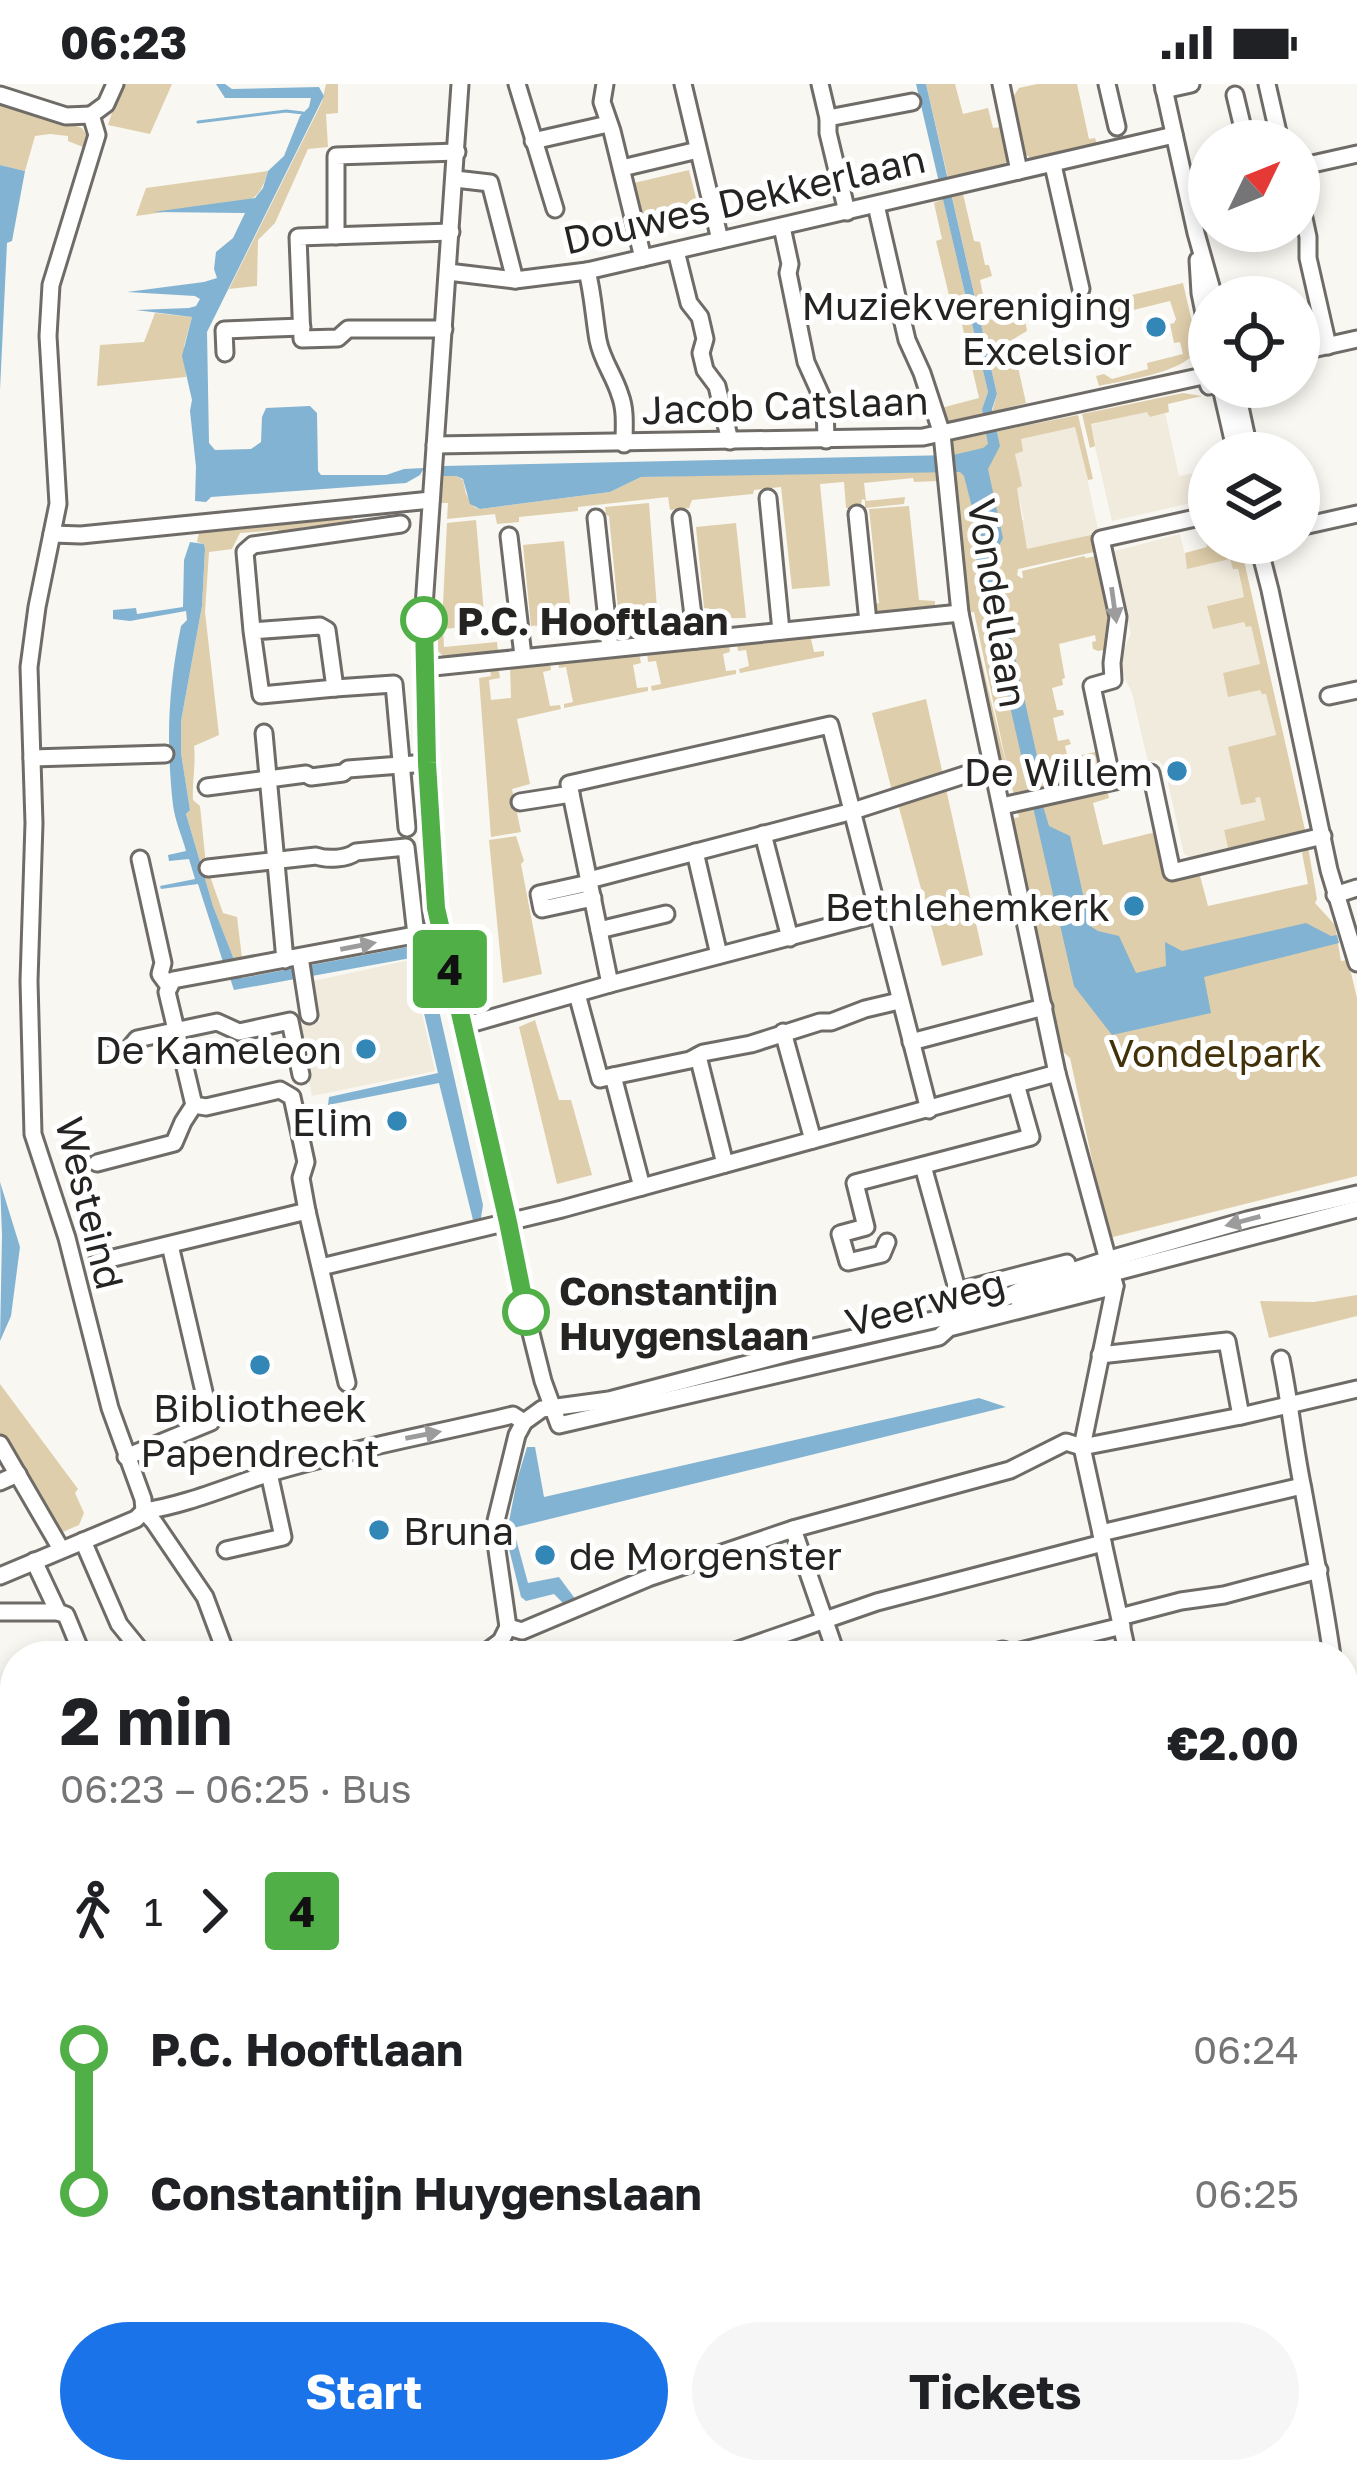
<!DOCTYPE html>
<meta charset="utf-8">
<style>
:root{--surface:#fff;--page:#f6f6f6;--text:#202124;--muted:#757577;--accent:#1a73e8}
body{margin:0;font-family:"Golos Text",sans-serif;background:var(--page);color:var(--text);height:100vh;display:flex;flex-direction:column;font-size:45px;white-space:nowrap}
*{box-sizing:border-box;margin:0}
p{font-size:39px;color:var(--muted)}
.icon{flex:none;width:66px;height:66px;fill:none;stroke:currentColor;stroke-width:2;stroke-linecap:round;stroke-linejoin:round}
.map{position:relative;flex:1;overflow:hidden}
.side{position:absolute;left:0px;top:1557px;width:1359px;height:843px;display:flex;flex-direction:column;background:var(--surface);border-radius:48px 48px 0 0;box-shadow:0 6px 18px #0003}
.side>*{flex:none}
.badge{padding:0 24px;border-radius:9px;font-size:42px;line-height:78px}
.needle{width:78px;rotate:47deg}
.tools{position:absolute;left:1188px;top:36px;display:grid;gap:24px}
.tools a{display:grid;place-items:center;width:132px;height:132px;border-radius:50%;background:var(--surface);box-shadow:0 6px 18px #0003;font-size:60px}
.map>.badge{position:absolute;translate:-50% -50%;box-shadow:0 0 0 6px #fff}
.legs{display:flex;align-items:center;gap:18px;height:132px;padding:0 60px;font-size:39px}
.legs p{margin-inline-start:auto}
.overview{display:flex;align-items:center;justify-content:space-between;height:204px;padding:0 60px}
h1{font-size:66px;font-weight:700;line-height:90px}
.primary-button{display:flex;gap:24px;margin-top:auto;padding:24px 60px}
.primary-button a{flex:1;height:138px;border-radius:72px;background:var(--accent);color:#fff;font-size:48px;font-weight:700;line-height:138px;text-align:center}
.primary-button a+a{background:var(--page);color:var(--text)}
ul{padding:0 60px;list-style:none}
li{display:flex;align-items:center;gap:42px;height:144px;font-size:45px}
li i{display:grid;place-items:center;width:18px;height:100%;margin:0 15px;background:currentColor}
li i::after{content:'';width:30px;height:30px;margin:-15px;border:9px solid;border-radius:50%;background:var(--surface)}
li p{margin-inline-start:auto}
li:first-child i{background:linear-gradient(#0000 50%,currentColor 0)}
li:last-child i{background:linear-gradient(currentColor 50%,#0000 0)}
.status{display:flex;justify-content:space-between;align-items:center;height:84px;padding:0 60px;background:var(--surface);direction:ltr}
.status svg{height:33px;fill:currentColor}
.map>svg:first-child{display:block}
</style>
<div class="status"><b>06:23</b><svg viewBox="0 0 49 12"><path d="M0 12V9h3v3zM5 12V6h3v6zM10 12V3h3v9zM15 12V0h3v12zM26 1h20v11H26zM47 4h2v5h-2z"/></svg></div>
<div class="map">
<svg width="1357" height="2398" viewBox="0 0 1357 2398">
<rect width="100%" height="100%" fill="#f9f7f1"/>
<g fill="#f1ebde">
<polygon points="1148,327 1150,333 1165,329 1179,392 1194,389 1200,417 1112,437 1090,341"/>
<polygon points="1076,342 1099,450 1027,466 1021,437 1024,435 1016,402 1015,369 1021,355"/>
<polygon points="1180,450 1188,484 1231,475 1237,484 1244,513 1208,521 1251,542 1260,580 1228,612 1260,605 1266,609 1276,652 1241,720 1255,718 1255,713 1260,712 1265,736 1224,746 1228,764 1190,773 1184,770 1164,682 1158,676 1148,678 1132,609 1121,586 1122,568 1131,550 1111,468"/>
<polygon points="410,876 435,987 312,1012 298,942 320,937 313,897"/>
</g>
<g fill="#dfceab">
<polygon points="121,0 172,0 150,50 108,41"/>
<polygon points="326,0 338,0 338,29 326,30 328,63 308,65 275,139 258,156 257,202 229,205 322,18"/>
<polygon points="926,0 955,0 963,30 988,24 993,44 1001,43 1008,74 1005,80 948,94"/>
<polygon points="1037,0 1077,0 1089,55 1095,54 1097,60 1032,75 1025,70 1013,13 1019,4"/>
<polygon points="0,17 82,44 87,52 83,63 68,57 68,52 50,50 35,52 25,87 0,81"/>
<polygon points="689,86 702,138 647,151 634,99"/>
<path d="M 268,87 C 264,99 262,109 250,116 L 136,132 L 146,104 Z"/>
<polygon points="963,110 974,157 980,158 985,181 989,181 992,192 980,196 988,236 1024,230 1027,247 1012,256 1026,319 992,328 997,310 952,113"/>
<polygon points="943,115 988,308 982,325 983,330 949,338 944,334 941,324 979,314 960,232 954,232 936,157 942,155 934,119"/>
<path d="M 1183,199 L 1198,264 C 1186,289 1125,296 1099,302 L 1096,292 L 1104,290 L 1112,295 L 1148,285 L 1147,279 L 1183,270 L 1180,258 L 1174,259 L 1170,240 L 1174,239 L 1176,235 L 1170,217 L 1105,233 L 1102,223 L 1080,228 L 1077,215 L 1095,211 L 1098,219 Z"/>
<polygon points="155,229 192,233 184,262 186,293 97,302 100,261 144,258"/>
<polygon points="1183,309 1202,312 1168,320 1169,328 1150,333 1147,328 1091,340 1095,362 1090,364 1082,330"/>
<polygon points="1078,331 1093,395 1088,396 1075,343 1021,355 1023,367 1015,370 1022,402 1017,404 1027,465 1091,451 1094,468 1018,485 1017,491 1021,494 1023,494 1022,487 1084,472 1086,474 1096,472 1097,479 1101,478 1111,525 1110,565 1098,567 1093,565 1092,558 1096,557 1095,551 1059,560 1065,594 1062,595 1063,601 1052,604 1057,626 1063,626 1064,631 1053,634 1058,657 1069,655 1071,660 1065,662 1068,674 1095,668 1098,670 1109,714 1093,719 1103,761 1164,746 1176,788 1199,788 1208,822 1308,800 1302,769 1308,763 1317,815 1315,819 1335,841 1341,877 1348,876 1357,914 1357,1092 1109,1154 1070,974 1061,966 1010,735 1019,733 1012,703 1003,704 967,538 972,537 1009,692 974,528 969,528 963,470 940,359"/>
<polygon points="937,386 938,397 914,398 913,394 864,399 866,417 905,413 904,420 865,424 865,416 862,415 861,423 846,424 844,398 820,400 830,502 792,505 781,403 754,406 753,410 692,416 689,424 670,426 668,413 578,423 578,427 519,433 519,438 497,440 495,430 447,435 448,419 440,419 442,392 456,392 463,396 466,410 474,423 480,425 610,408 641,393"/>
<polygon points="649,419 657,524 616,528 617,546 670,541 671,549 614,555 611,526 618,525 609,432 606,431 605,423"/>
<polygon points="909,422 919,516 935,517 935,523 872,529 871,521 879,519 869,425"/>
<path d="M 353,431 L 352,442 L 346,447 L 344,439 L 302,443 L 302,451 L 279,453 L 278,446 L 240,449 L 232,465 L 209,468 L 205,528 L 219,651 L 194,662 C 196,681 192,697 193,716 L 200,722 L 206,781 L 223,829 L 237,833 L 242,874 L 235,878 L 213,822 L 186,730 L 190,726 L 181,669 L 181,637 L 202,522 L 205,465 L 204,460 L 197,458 L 199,448 Z"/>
<polygon points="1209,435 1207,440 1212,461 1240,459 1305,746 1228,764 1224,746 1265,736 1260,713 1255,714 1256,718 1241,721 1228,663 1276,651 1266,610 1262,610 1260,606 1228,613 1223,589 1260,580 1251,542 1246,543 1244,538 1213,545 1207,522 1244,513 1238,485 1233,485 1230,475 1187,485 1185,469 1207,463 1203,441 1196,442 1195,439"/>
<polygon points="476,436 485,541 443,545 444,563 497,558 498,567 443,572 432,561 437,541 442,540 447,439"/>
<path d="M 736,439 L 746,534 C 736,534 729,535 721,532 C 714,528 713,524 704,524 L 696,443 Z"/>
<path d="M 564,457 L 573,551 C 551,553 546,540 531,542 L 523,461 Z"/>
<polygon points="819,551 819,553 811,555 814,568 824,567 824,572 740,589 739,585 749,582 746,566 738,567 737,560"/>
<polygon points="729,560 730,568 723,570 726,587 736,586 736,590 652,607 651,602 661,600 656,577 648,578 647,569"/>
<polygon points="639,569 641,579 633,581 637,604 648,603 648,607 564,624 564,620 573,618 566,583 559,584 558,577"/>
<polygon points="550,578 551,586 543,588 550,622 560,621 561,625 517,635 530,700 512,705 521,748 491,753 479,594 491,592 490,585 498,583 500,594 489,596 491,616 511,614 510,582"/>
<polygon points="926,615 943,691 892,707 872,629"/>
<polygon points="946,705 983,871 942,882 898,720"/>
<polygon points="516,752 524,777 521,780 542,890 503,899 489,756"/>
<polygon points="535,936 559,1016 571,1016 592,1091 557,1100 519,943"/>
<polygon points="1357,1211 1357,1232 1269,1254 1260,1217 1314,1218"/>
<polygon points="0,1300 78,1405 75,1409 84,1429 79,1441 58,1450 0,1352"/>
<polygon points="1357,1892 1357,2093 1344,2095 1344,1896"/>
</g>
<g fill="#82b3d2">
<polygon points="216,0 225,0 232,5 319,3 324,12 207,248 209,359 215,366 251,365 261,358 262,333 266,324 310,322 317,329 318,387 321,391 386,391 404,385 424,384 420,391 406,399 211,413 206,418 195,417 196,383 190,327 192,316 182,272 192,233 136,226 189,224 196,222 200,215 195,212 127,208 204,198 217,194 214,185 216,168 233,154 245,129 153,128 255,114 263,104 268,87 284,72 300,32 309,23 311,14 225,14"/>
<polygon points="916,0 926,0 997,310 992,325 1000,362 988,385 1003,454 993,474 1039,681 1034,692 1049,742 1070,752 1090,842 1098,847 1119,852 1136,889 1166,882 1165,858 1182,867 1306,839 1331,852 1337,851 1339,859 1204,893 1211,929 1112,951 1074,902 976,474 979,451 964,392 960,388 641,393 610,408 480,425 470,420 463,395 456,392 442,392 443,382 953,371 983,364 988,360 982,325 988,308"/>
<polygon points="0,81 25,87 12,157 7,159 0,306"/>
<path d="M 190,458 L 204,460 L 205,465 L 202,522 L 181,637 L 181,669 L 190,726 L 186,730 L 213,822 L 235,878 L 224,881 L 198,800 L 161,805 L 160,802 L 195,795 L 189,775 L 169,777 L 168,771 L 186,767 C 182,752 175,737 173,721 C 166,658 168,605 181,542 L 187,536 L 186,527 L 130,537 L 113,535 L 113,526 L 136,524 L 137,530 L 183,523 L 184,476 Z"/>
<polygon points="424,860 483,1121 481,1134 473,1136 439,999 328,1021 329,1013 438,989 411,874 234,906 229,891 239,890 242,894"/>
<polygon points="0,1098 20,1163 11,1232 0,1257 2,1151"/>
<polygon points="979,1314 1006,1323 513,1444 528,1499 559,1493 576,1516 565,1521 554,1510 526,1517 521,1513 506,1453 517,1396 527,1363 535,1363 544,1413"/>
<polygon points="15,1747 15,1880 0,1870 0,1748"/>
<polygon points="0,2000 15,2010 15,2385 600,2385 620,2398 0,2398"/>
</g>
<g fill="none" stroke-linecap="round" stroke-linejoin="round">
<polyline stroke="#82b3d2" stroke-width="3" points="198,38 286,27 303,29"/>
<g stroke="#6f6c68" stroke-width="21">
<g id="minor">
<polyline points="460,0 424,523 427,679 436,824 508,1138 526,1229 543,1297 559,1341 939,1253 949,1244 1115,1202"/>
<polyline points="517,0 555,125"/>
<polyline points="605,0 602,18 612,47 643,174"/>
<polyline points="683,0 720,156"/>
<polyline points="820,0 828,34 828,49 847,128"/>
<polyline points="1001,0 1019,87"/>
<polyline points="1107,0 1117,43"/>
<polyline points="1163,0 1196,149 1214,213"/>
<polyline points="1267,0 1280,57"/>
<polyline points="1164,6 1191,0"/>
<polyline points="0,11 66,32 91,31"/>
<polyline points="1235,11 1246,57"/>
<polyline points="91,31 97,51 51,201 48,252 58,420 37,523 29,583 34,739 29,897 33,1050 67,1154 110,1324 143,1415 144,1427"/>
<polyline points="91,31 106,20 115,0"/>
<polyline points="828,34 912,18"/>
<polyline points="533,57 608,40"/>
<polyline points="1053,81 1081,205"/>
<polyline points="1299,83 1357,70"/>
<polyline points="622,84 698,66"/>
<polyline points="455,95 490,99 515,196"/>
<polyline points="1299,111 1308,153 1308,174 1328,262"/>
<polyline points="876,121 907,256 922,289 942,350 960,529 1057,989 1115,1202 1082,1363 1128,1572"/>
<polyline points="782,143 790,180 788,189 806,278 825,320 826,356"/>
<polyline points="336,152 336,72 457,68"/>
<polyline points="676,167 689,219 700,233 705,255 701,269 705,286 717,302 730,357"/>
<polyline points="1198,176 1200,209 1209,254"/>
<path d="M 587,187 C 593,210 594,233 598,256 C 602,277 614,291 620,311 C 626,326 624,344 624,360"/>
<polyline points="448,188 515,196 587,187 1174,51"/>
<polyline points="444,245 348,245 338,254 302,255 298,153 451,148"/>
<polyline points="1299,268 1357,255"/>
<polyline points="225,269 224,246 302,243"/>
<polyline points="1209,273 1203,287 1209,302"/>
<polyline points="1236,304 1250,369"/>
<polyline points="1222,308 1236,369"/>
<polyline points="435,361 923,353 1203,292"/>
<polyline points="768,414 781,547"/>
<polyline points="857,430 868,538"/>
<polyline points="596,434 610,564"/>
<polyline points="681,434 696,556"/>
<polyline points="1299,443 1357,430"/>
<polyline points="52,450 81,451 431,416"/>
<polyline points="509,452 523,572"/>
<polyline points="1258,459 1270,506 1329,786 1357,879"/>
<polyline points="252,547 320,542 327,546 335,604 261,611 252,547 245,468 253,461 401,440"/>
<polyline points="424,584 960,529"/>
<polyline points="335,604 394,600 407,744"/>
<polyline points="1329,612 1357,606"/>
<polyline points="264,649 285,876"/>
<polyline points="32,674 165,670"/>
<polyline points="1112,697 1092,602 1113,596 1112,579 1118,533 1101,455 1209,431"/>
<polyline points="207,703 306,690 311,693 343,689 348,685 427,679"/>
<polyline points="520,718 571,710"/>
<polyline points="1002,722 1151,689 1172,788 1323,752"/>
<polyline points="763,750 790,854"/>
<polyline points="695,768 719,871"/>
<polyline points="140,775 163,879 160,890 168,901"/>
<path d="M 208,784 L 316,772 C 327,776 347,775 356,768 L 406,763 L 416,851"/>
<polyline points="589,796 853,727 992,682"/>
<polyline points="589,799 539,810 542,825 593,814"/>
<polyline points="1335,811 1357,804"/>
<polyline points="599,846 666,830"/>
<polyline points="300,873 309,931"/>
<polyline points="610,900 569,700 830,641 929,1026"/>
<polyline points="577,910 600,995 613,992 642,1103"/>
<polyline points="463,942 610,900 877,830"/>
<polyline points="783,948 813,1056"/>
<polyline points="911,958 1044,923"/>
<polyline points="110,970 127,967 137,955 217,938 239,948 290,937 301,991"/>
<polyline points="698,972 725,1080"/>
<polyline points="613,992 690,976 703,969 751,960 820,938 831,938 865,925 899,917"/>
<polyline points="97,1079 174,1059 183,1038 194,1021"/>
<polyline points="923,1082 959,1212"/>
<polyline points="887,1158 882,1170 848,1178 840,1150 866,1143 855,1099 1031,1053 1016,1000"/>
<polyline points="97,1178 307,1127"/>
<polyline points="321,1183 562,1125 1057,989"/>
<polyline points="958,1207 1067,1179"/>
<polyline points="1017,1214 1357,1125"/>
<polyline points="1100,1271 1227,1257 1241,1332"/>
<path d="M 1281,1275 C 1290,1318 1294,1362 1303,1405 C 1313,1461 1324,1516 1332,1572"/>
<polyline points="347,1299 307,1127 301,1094 306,1078 292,1013 280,1006 206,1023 194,1021 167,908 173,896 441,846"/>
<polyline points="0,1360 61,1465"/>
<polyline points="126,1373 211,1338 170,1161"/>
<polyline points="0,1398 18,1390"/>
<polyline points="144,1427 154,1438 205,1513 227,1572"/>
<polyline points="793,1445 837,1572"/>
<polyline points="1101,1449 1302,1402"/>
<polyline points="83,1457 119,1540 145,1572"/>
<polyline points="226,1466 283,1453 269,1389"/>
<polyline points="34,1477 58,1528 66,1531 82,1570"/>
<path d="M 0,1492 L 136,1435 L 144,1427 C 190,1420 233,1400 277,1387 C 355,1364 434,1350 513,1331 L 524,1338"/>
<polyline points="0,1528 58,1528"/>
<polyline points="1120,1533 1181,1517 1224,1511 1319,1486"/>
<polyline points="508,1543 494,1445 517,1351 524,1338 542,1325 609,1316 796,1267 964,1229 997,1218 1032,1200 1106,1176 1247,1136 1357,1110"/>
<polyline points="508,1543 522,1547 648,1494 793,1445 1010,1386 1066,1358 1082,1363 1241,1332 1357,1305"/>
<polyline points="481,1572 501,1557 508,1543"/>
<polyline points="721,1572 877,1518 1103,1459"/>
<polyline points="980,1572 1003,1566 1012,1569 1122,1542"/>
<polyline points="0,1632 15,1633"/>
<polyline points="1344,1632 1350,1664"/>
<polyline points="1344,1868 1357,1863"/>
<polyline points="1344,1881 1357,1877"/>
<polyline points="1344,2161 1357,2157"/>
<polyline points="1344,2197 1357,2237"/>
<polyline points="1344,2289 1357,2282"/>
<polyline points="651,2385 670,2398"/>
<polyline points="679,2385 698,2398"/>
<polyline points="886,2385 891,2398"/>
<polyline points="976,2385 981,2398"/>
<polyline points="1000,2385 1003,2398"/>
<polyline points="1233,2385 1237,2398"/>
<polyline points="1325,2398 1357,2381"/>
</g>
</g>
<use href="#minor" stroke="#fff" stroke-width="15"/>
</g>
<defs><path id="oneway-solid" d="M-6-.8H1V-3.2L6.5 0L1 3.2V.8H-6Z" transform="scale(3)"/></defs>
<g fill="#9d9c9c">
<use href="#oneway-solid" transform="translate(1114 521) rotate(82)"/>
<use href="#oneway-solid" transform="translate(358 862) rotate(-11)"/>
<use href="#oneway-solid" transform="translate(1243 1137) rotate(165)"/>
<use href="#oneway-solid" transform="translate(423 1351) rotate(-11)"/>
</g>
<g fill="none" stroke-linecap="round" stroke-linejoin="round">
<g stroke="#fff" stroke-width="27">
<polyline id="line-1" points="424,536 427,679 436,824 508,1138 526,1228"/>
</g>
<use href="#line-1" stroke="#50af46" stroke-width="18"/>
</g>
<g fill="#3387b7" stroke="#fff" stroke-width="4.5">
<circle cx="1156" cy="243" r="12"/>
<circle cx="1177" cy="687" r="12"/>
<circle cx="1134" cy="822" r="12"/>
<circle cx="366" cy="965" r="12"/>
<circle cx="397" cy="1037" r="12"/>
<circle cx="260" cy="1281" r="12"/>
<circle cx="379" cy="1446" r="12"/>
<circle cx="545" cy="1471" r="12"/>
</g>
<g fill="#fff" stroke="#50af46" stroke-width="6">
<circle cx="424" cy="536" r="21"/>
<circle cx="526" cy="1228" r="21"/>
</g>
<g text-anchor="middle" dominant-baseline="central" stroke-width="10" stroke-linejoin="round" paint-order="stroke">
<g font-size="39" fill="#252422" stroke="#fff">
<text transform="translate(744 115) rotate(-13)">Douwes Dekkerlaan</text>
<text transform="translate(785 321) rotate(-2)">Jacob Catslaan</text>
<text transform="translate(998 519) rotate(81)">Vondellaan</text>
<text transform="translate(90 1119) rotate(76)">Westeind</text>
<text transform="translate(925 1218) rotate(-15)">Veerweg</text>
</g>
<g font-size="39" fill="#252422" stroke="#fff" text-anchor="end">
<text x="1132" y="221">Muziekvereniging<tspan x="1132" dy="45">Excelsior</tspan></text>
<text x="1153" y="687">De Willem</text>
<text x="1110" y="822">Bethlehemkerk</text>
<text x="342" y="965">De Kameleon</text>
<text x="373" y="1037">Elim</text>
<text x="260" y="1323" text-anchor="middle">Bibliotheek<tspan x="260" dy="45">Papendrecht</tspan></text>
<text x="403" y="1446" text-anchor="start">Bruna</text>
<text x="569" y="1471" text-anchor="start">de Morgenster</text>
</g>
<g font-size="39" font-weight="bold" fill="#252422" stroke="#fff" text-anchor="start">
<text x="457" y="536">P.C. Hooftlaan</text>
<text x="559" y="1206">Constantijn<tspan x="559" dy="45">Huygenslaan</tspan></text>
</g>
<g font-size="39" fill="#423109" stroke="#fff">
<text x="1215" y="968">Vondelpark</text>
</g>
</g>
</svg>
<div class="tools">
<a><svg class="needle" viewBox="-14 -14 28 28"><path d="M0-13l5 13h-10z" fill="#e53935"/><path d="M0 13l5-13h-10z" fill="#757577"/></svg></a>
<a><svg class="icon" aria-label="locate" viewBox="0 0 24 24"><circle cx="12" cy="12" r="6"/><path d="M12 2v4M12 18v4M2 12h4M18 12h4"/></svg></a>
<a><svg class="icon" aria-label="layers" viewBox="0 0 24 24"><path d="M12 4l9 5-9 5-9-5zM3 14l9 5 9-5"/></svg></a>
</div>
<b class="badge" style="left:450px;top:885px;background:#50af46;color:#111">4</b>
<section class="side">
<div class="overview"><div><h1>2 min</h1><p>06:23 – 06:25 · Bus</p></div><b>€2.00</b></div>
<div class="legs"><svg class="icon" aria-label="walk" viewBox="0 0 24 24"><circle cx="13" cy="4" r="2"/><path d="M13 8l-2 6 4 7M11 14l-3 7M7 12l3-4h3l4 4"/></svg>1<svg class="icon" aria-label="forward" viewBox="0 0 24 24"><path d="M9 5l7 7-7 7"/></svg><b class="badge" style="background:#50af46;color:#111">4</b></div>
<ul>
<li><i style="color:#50af46"></i><b>P.C. Hooftlaan</b><p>06:24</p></li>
<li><i style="color:#50af46"></i><b>Constantijn Huygenslaan</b><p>06:25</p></li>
</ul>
<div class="primary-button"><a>Start</a><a>Tickets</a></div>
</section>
</div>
